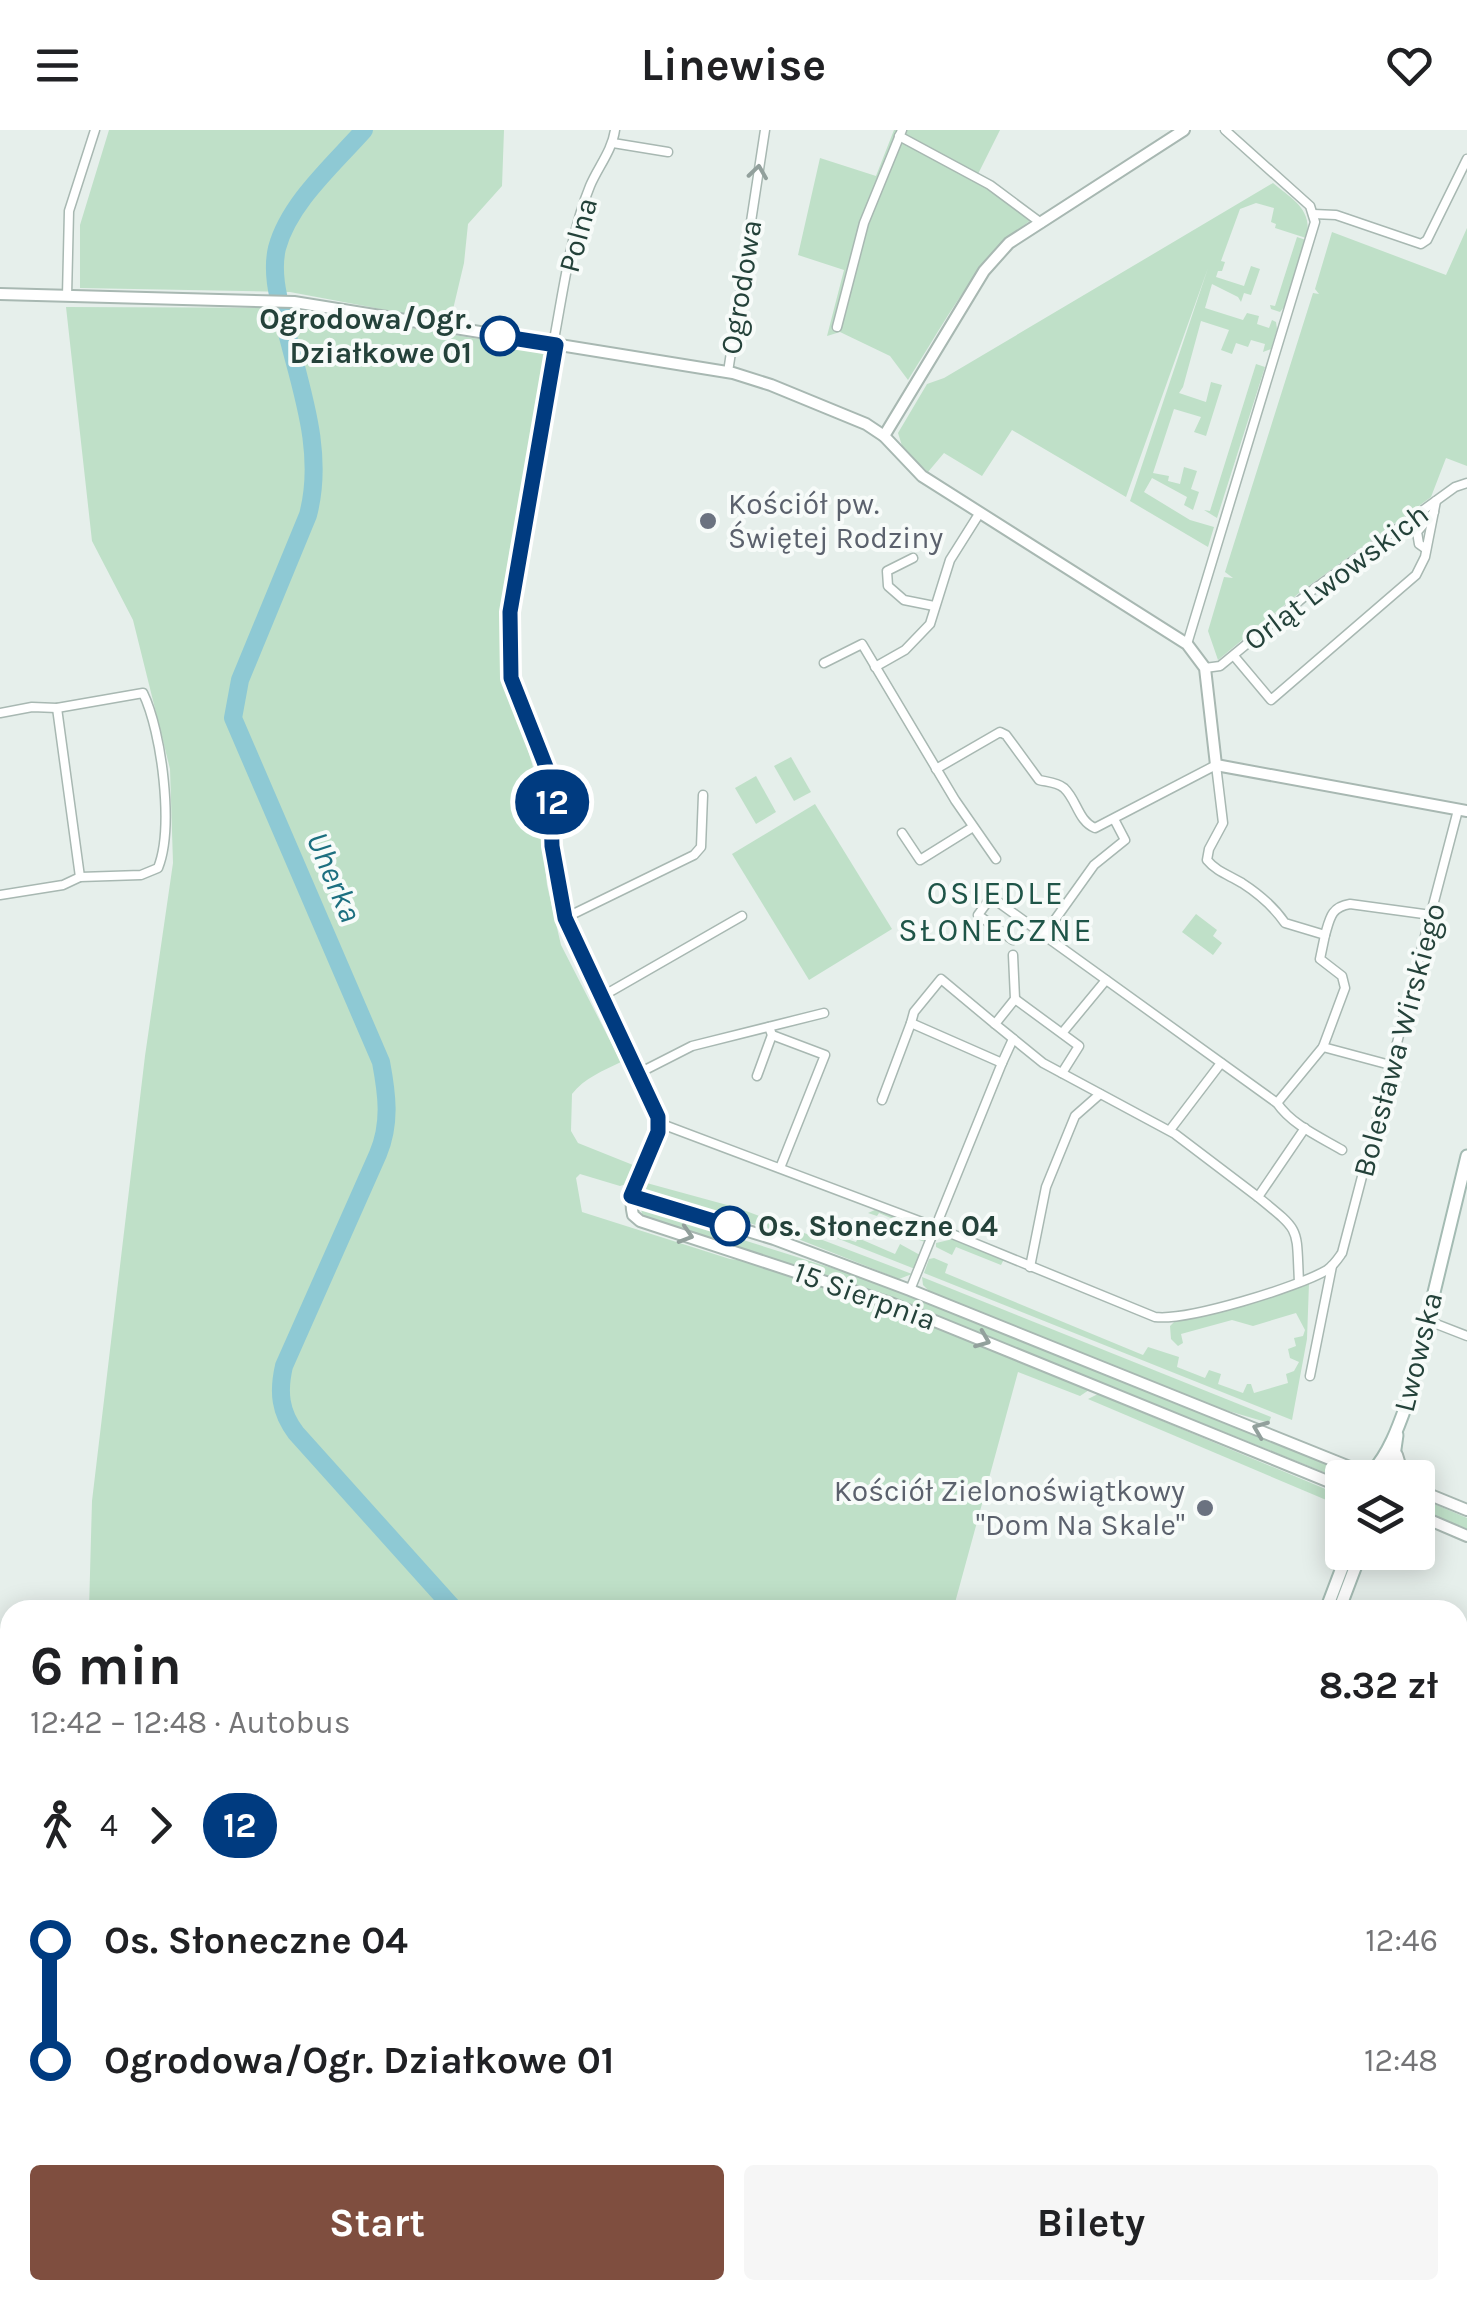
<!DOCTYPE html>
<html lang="pl">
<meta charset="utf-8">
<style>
:root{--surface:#fff;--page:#f6f6f6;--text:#202124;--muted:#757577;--accent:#7f4e3f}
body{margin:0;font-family:Karla,sans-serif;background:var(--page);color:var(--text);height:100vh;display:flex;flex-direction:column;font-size:38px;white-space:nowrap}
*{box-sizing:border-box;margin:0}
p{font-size:32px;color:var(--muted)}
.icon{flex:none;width:55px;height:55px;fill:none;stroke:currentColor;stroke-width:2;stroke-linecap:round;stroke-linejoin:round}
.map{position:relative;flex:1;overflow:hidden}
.drawer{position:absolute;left:0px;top:1470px;width:1468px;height:700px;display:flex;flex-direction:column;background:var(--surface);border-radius:30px 30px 0 0;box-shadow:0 5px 25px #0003}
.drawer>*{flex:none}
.badge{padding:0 20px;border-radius:32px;font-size:35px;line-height:65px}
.fabs{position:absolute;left:1325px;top:1330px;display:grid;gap:20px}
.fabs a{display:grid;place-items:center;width:110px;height:110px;border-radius:10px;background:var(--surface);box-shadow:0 5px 25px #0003;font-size:50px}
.map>.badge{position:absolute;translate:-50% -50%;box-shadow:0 0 0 5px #fff}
.legs{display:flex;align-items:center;gap:15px;height:110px;padding:0 30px;font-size:32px}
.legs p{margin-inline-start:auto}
.overview{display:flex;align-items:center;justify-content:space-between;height:170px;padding:0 30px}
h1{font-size:55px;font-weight:700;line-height:75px}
.primary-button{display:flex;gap:20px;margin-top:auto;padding:20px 30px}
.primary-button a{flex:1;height:115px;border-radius:10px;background:var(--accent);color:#fff;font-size:40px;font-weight:700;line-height:115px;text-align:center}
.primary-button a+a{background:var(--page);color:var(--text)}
ul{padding:0 30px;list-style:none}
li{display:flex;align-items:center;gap:35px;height:120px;font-size:38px}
li i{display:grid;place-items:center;width:15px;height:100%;margin:0 12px;background:currentColor}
li i::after{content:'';width:25px;height:25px;margin:-12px;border:8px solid;border-radius:50%;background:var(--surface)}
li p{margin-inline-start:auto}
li:first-child i{background:linear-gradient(#0000 50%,currentColor 0)}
li:last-child i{background:linear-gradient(currentColor 50%,#0000 0)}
header{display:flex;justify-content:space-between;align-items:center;height:130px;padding:0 30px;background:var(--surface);font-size:45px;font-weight:700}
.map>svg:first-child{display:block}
</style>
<header><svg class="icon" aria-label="menu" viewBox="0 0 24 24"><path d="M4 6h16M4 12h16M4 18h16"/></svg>Linewise<svg class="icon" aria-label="heart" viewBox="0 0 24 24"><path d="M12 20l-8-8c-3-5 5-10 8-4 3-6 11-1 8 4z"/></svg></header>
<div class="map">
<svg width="1467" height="2170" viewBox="0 0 1467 2170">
<rect width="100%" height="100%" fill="#e6efeb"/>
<g fill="#bfe0c8">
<polygon points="109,0 504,0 502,56 468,94 464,133 450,192 290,162 80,158 80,95"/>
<path d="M 894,0 L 1000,0 L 975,50 L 1031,90 C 976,129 944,194 908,250 L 890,226 L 840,202 L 827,206 L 844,140 L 798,125 L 820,28 L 876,46 Z"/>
<path d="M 1273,53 C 1292,69 1314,80 1306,108 L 1275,98 L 1276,94 L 1271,92 L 1274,78 L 1256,73 L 1240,79 L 1221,131 L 1225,132 L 1222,141 L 1218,141 L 1216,147 L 1244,156 L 1251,136 L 1260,139 L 1251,165 L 1244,163 L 1241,172 L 1238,167 L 1212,154 L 1205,178 L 1243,190 L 1247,183 L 1259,186 L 1257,194 L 1269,198 L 1272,190 L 1276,192 L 1277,199 L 1271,219 L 1263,222 L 1265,214 L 1251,210 L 1248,217 L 1236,213 L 1232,224 L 1221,220 L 1229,200 L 1201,191 L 1183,257 L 1179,263 L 1206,272 L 1211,252 L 1222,255 L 1206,306 L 1194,302 L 1201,287 L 1174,279 L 1153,343 L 1169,346 L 1168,351 L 1180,354 L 1184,337 L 1197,341 L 1191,359 L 1199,362 L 1193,380 L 1184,375 L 1187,367 L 1152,348 L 1144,362 L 1190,390 L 1214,397 L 1208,417 L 1130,371 L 1208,138 L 1126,367 L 1012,300 L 982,346 L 944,323 L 928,342 L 903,319 L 898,303 L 927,254 L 944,248 Z"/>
<polygon points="1467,98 1467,336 1446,328 1431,367 1299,463 1218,530 1208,501 1224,447 1233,448 1225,442 1313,163 1319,164 1315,159 1332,102 1446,145"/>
<polygon points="1297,107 1306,110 1284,177 1280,182 1271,179 1270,175 1275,176"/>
<path d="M 66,177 L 287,178 L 548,220 L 500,527 L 536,647 L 547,755 L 561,815 L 621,932 C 603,941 584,948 572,964 L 571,1001 L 578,1013 L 638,1037 L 630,1053 L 620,1056 L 580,1044 L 576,1048 L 582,1082 L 730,1129 L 755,1132 L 891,1178 L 1089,1260 L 1080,1266 L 1018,1242 L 953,1480 L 89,1480 L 92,1371 L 145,926 L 173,733 L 170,639 L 133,490 L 92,411 Z"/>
<polygon points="1256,234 1265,237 1217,388 1204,380 1210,381"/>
<polygon points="791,627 811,662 794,671 774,636"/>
<polygon points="756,646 776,682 756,694 735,658"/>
<polygon points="815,674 892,799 809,850 732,724"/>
<polygon points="1196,784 1217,800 1213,806 1222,813 1213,825 1182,802"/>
<polygon points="643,1052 738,1078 912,1144 899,1149 793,1107 737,1089 738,1086 731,1083 726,1086 655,1066 647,1061"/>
<polygon points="645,1079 867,1149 1345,1339 1341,1349 871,1160 651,1090 642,1084 641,1079"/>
<polygon points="877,1079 920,1095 927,1103 925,1112 904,1105 907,1095 879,1083 877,1086 868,1083"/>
<polygon points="806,1096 856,1112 858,1108 895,1124 900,1114 920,1125 915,1139"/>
<polygon points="953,1109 1004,1129 1001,1135 956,1117 952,1125 936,1117 936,1113"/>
<polygon points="934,1128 948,1134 945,1143 1143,1225 1148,1217 1179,1227 1177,1237 1205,1248 1209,1240 1221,1244 1218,1254 1243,1263 1247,1254 1251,1254 1254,1263 1288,1253 1286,1244 1294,1241 1299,1232 1290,1228 1288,1219 1296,1216 1294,1208 1303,1206 1305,1200 1296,1183 1253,1196 1232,1190 1181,1204 1183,1213 1178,1216 1171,1209 1170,1196 1175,1191 1309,1153 1307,1209 1292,1290 924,1143 929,1129"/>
<polygon points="922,1147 1271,1287 1269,1293 1215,1277 930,1162 923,1155"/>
<polygon points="1098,1264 1335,1363 1331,1372 1088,1269"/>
<polygon points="1418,1367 1467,1388 1467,1400 1418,1379"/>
<polygon points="144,2160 619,2160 612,2170 137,2170"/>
</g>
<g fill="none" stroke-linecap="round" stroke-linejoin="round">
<g stroke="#8ec9d4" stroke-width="18">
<path d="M 364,0 C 334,34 289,73 277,118 C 271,144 279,170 285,195 C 300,257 325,321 308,385 L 240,550 L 233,588 L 381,932 C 387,964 391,993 378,1024 L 284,1236 C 278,1262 280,1282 296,1303 L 455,1480"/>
<polyline points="471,2170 476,2160"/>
</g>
<g stroke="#a8b8b2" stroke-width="11">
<g id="minor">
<polyline points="899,6 990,55 1041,93"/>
<polyline points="613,13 668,22"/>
<polyline points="1313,84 1336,85 1421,114 1427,110 1467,29"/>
<polyline points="67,166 69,81 95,0"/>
<polyline points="837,197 864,93 902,0"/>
<path d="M 553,215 C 563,163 570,105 590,56 C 598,37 612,21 615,0"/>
<polyline points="728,242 765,0"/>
<polyline points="1426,419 1419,414 1417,402 1434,382"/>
<polyline points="913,428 887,441 888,456 904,470 934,476"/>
<polyline points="1187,514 1315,92 1310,76 1225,0"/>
<polyline points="1234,526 1271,570 1416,445 1425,427 1436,371"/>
<polyline points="824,533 862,514 955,670 996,729"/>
<polyline points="875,537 905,520 930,494 950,430 979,384"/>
<polyline points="1205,538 1220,536 1310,462 1455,357 1467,353"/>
<polyline points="57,578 80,747"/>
<path d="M 0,583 L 32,577 L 57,578 L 143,563 C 162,602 174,698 158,738 L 141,745 L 80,747 L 63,755 L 0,765"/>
<path d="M 936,639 L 1000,602 L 1006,605 L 1039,650 C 1047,652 1057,652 1064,658 C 1077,670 1078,691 1095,698 L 1216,635 L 1223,693 L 1209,719 L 1207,730 C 1217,742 1229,745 1242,753 C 1259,764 1274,777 1285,793 L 1325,805 L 1320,829 L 1342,846 L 1345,858 L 1323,917 L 1277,973"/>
<polyline points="902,703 920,730 973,697"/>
<polyline points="565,788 694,725 701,717 703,665"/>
<polyline points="1044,805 1094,735 1125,710 1114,689"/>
<path d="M 1325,805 C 1330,788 1331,777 1350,774 L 1431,785"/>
<path d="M 1013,810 L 978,785 L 991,767 L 1277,973 C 1292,995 1320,1007 1342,1020"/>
<polyline points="1013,825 1015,869 995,894 1043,933 1175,1004 1258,1067"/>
<polyline points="601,867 742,786"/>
<polyline points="1015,869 1079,916 1062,943"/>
<polyline points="911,893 914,882 941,849 995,894"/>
<polyline points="769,897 772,905 825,925 780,1038"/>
<polyline points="1063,902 1106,850"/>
<polyline points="1323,917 1394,936"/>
<polyline points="1002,933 1013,909"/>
<polyline points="639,943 692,916 824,883"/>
<polyline points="757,946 772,905"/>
<polyline points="882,970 911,893 1002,933 910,1160"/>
<path d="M 659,993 L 935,1097 L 1155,1187 C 1188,1191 1298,1157 1327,1140 C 1334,1135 1337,1130 1342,1123 L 1458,680"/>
<polyline points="1170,1000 1221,933"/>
<polyline points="1030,1137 1046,1057 1075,986 1100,964"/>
<path d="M 1299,1152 C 1296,1096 1302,1103 1258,1067 L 1305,998"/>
<polyline points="1426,1190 1467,1206"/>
<polyline points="1310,1246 1332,1136"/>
<polyline points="1458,1573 1467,1568"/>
<polyline points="0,1741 10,1739"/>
<polyline points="1458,1838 1467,1839"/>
<polyline points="0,1883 10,1890"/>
<polyline points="36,2170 43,2160"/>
<polyline points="1185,2170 1187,2160"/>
</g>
</g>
<g stroke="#a8b8b2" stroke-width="14">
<g id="tertiary">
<polyline points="0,164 294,172 733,243 771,255 866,294 884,306 922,346 1187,514 1205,538 1216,635 1467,681"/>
<path d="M 556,215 L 509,482 L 511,548 L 550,647 L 552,716 L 565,788 L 659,987 C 660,1021 624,1050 633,1085 L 640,1091 L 893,1174 L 1342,1357"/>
<polyline points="884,306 984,141 1009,113 1184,0"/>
<polyline points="631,1065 774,1109 910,1160 1367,1344"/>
<polyline points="1397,1325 1404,1348"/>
<polyline points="1418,1360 1467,1380"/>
<polyline points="1418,1385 1467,1406"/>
<polyline points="1458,1950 1467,1973"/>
</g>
</g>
<g stroke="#a4bbb3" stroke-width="15">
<g id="secondary">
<path d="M 1372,1342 C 1390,1322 1399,1295 1408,1270 L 1467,1026"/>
<polyline points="1391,1347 1397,1305"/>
<polyline points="1326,1480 1348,1422"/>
<polyline points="1339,1480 1361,1422"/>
<polyline points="822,2170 827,2160"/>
</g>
</g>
<use href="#minor" stroke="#fff" stroke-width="8"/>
<use href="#tertiary" stroke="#fff" stroke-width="10"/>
<use href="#secondary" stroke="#fff" stroke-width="11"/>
</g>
<defs><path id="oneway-chevron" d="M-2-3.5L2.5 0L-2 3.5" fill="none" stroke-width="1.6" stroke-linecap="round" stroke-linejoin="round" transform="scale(2.5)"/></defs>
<g stroke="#92a09c">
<use href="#oneway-chevron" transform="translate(758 42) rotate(-82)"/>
<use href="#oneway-chevron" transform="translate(686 1105) rotate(17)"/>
<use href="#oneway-chevron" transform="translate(983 1210) rotate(22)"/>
<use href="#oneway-chevron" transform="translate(1260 1299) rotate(-158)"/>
</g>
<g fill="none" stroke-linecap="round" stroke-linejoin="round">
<g stroke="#fff" stroke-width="22">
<polyline id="line-1" points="500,206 556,215 510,482 511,548 550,647 552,716 565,788 658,987 658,1002 631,1066 730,1096"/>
</g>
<use href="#line-1" stroke="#003b80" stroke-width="15"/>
</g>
<g fill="#fff" stroke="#003b80" stroke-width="5">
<circle cx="500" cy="206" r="18"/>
<circle cx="730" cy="1096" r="18"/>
</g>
<g fill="#6b7280" stroke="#f7fbf9" stroke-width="4">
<circle cx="708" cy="391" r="10"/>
<circle cx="1205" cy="1378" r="10"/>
</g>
<g text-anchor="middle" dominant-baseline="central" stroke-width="8" stroke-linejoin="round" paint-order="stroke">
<g font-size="30" fill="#24423a" stroke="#f7fbf9">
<text transform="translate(578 105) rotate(-75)">Polna</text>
<text transform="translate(741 157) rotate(-81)">Ogrodowa</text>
<text transform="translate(1336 447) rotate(-37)">Orląt Lwowskich</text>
<text transform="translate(1399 910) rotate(-75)">Bolesława Wirskiego</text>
<text transform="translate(865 1166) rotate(20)">15 Sierpnia</text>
<text transform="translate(1418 1222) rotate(-76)">Lwowska</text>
</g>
<g font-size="30" font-weight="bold" fill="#24423a" stroke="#f7fbf9" text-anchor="end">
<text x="472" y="189">Ogrodowa/Ogr.<tspan x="472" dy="34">Działkowe 01</tspan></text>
<text x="758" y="1096" text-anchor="start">Os. Słoneczne 04</text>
</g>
<g font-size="30" fill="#5b616d" stroke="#f7fbf9" text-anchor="start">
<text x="728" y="374">Kościół pw.<tspan x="728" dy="34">Świętej Rodziny</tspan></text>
<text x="1185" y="1361" text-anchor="end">Kościół Zielonoświątkowy<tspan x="1185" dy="34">"Dom Na Skale"</tspan></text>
</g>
<g font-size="32" font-style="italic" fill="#1c6f80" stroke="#f7fbf9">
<text transform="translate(334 747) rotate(67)">Uherka</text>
</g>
<g font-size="32" letter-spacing="2.5" fill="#1f5548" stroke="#f7fbf9">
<text x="996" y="763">OSIEDLE<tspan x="996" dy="37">SŁONECZNE</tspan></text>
</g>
</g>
</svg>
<div class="fabs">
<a><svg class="icon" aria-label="layers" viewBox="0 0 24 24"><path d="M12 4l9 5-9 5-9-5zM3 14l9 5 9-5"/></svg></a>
</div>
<b class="badge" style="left:552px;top:672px;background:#003b80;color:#fff">12</b>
<section class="drawer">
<div class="overview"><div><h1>6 min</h1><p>12:42 – 12:48 · Autobus</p></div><b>8.32 zł</b></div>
<div class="legs"><svg class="icon" aria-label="walk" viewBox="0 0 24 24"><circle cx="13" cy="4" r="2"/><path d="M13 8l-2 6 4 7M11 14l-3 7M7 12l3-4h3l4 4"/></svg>4<svg class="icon" aria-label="forward" viewBox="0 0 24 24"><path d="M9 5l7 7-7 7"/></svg><b class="badge" style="background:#003b80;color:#fff">12</b></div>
<ul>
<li><i style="color:#003b80"></i><b>Os. Słoneczne 04</b><p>12:46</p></li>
<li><i style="color:#003b80"></i><b>Ogrodowa/Ogr. Działkowe 01</b><p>12:48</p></li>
</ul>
<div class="primary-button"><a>Start</a><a>Bilety</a></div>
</section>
</div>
